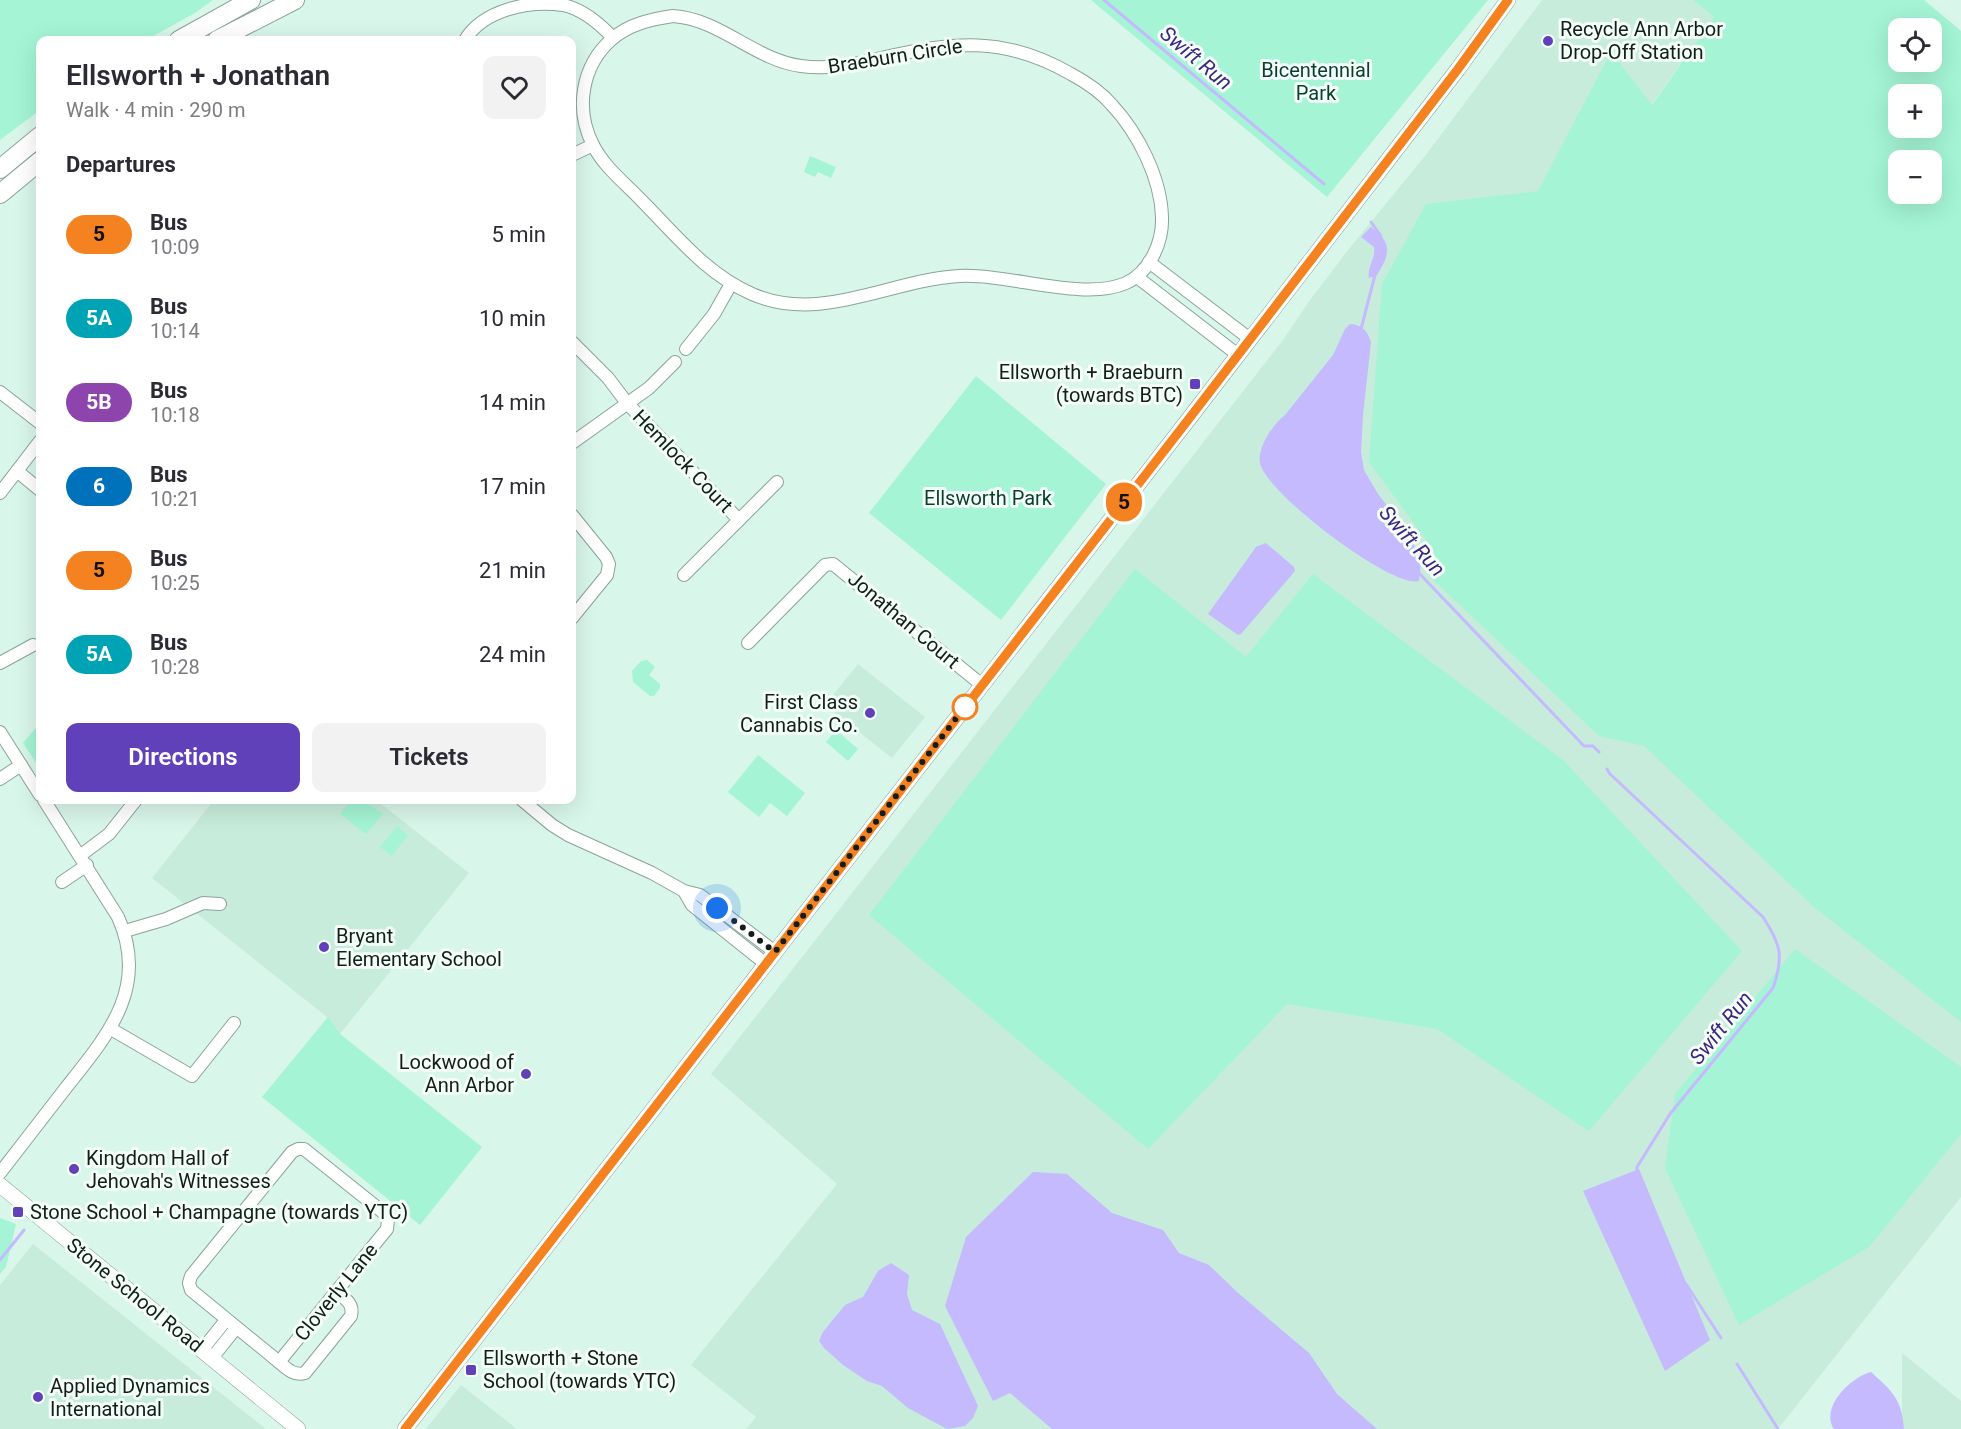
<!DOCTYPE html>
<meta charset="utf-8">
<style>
:root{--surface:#fff;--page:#f2f2f3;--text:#2b2b33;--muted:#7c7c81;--accent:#6141b9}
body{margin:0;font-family:Roboto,sans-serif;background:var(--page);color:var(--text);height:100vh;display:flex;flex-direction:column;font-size:22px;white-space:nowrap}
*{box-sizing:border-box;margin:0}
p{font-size:20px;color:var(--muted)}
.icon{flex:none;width:33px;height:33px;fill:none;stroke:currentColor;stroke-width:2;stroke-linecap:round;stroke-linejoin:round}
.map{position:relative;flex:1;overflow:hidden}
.side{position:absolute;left:36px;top:36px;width:540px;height:768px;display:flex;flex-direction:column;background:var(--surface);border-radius:12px;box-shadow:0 6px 24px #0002}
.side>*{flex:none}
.badge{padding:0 12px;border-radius:20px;font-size:21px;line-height:39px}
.fabs{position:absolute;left:1888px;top:18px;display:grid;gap:12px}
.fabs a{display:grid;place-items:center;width:54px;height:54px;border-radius:12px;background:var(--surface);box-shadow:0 6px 24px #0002;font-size:30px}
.you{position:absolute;width:30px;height:30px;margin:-15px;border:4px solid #fff;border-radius:50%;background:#1a73e8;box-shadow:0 0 0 9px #1a73e833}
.map>.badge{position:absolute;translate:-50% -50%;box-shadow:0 0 0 3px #fff}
h2{padding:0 30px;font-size:22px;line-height:54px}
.round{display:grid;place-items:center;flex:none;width:63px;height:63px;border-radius:12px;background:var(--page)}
.overview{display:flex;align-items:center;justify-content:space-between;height:102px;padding:0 30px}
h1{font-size:28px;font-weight:600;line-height:45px}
.cta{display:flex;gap:12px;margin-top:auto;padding:12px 30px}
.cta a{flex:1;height:69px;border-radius:12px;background:var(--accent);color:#fff;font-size:24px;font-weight:600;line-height:69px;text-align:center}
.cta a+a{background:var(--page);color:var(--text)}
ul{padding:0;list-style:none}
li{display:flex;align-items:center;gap:18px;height:84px;padding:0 30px}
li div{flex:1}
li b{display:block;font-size:22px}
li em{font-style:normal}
li .badge{min-width:66px;font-weight:700;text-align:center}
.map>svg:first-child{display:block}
</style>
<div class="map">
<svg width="1961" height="1429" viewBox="0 0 1961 1429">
<rect width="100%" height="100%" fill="#d9f6ea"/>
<g fill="#c7ecdc" fill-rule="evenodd">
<path d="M 1542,0 L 1693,0 L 1714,17 L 1637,125 L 1920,157 L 1961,100 L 1961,1197 L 1778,1429 L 746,1429 L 756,1417 L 691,1365 L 837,1184 L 711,1074 L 1283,340 L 1310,300 L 1352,245 L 1425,156 ZM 1899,160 L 1932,160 L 1932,194 L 1899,194 Z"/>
<polygon points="858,664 925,717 892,758 825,705"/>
<polygon points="214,800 376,800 469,873 340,1034 327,1017 152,878"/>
<polygon points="33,1244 169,1352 266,1429 0,1429 0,1285"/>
<polygon points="1902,1353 1961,1401 1961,1429 1902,1429"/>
<polygon points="461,1385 517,1429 426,1429"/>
</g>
<g fill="#a4f4d5" fill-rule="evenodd">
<polygon points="0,0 213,0 195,13 146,40 40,40 40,110 0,140"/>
<polygon points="1091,0 1488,0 1327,197"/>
<path d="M 1693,0 L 1924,0 L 1961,31 L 1961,1022 L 1814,907 L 1644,746 L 1599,736 L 1427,574 L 1435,552 L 1369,462 L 1382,284 L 1426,204 L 1538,191 L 1611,52 L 1652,105 L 1714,17 ZM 1899,28 L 1932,28 L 1932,62 L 1899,62 ZM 1899,94 L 1932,94 L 1932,128 L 1899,128 ZM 1899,160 L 1932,160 L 1932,194 L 1899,194 Z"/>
<polygon points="810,156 836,167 831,178 818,172 815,177 804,172"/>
<polygon points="976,376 1106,484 1001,620 869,513"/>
<polygon points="1135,569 1246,657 1313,574 1563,760 1742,951 1589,1131 1437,1029 1287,1004 1148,1149 869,915"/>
<polygon points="647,660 655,667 649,675 660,684 660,688 654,696 650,696 633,682 632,671 641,661"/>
<polygon points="40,723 40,769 23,743"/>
<polygon points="836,730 858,749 848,761 826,742"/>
<polygon points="758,755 805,793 787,816 770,803 759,817 728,792"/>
<polygon points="352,800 362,800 383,814 366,834 340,814"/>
<polygon points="397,826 408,835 392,856 380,847"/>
<polygon points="1795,949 1961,1067 1961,1134 1869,1247 1739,1325 1665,1168 1675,1094"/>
<polygon points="328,1017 340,1034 482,1147 420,1225 262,1097"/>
<polygon points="0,1218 16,1224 6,1267 0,1274"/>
</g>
<g fill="#c4bafd">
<path d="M 1371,227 C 1393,243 1390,254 1377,275 L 1369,278 C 1367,267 1376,258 1374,247 L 1361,237 Z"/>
<path d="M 1350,324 C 1362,325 1367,330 1371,342 L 1363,415 L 1361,452 L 1364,470 L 1378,494 L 1409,534 L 1421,561 L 1419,581 C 1392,589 1265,492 1260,463 C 1257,448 1273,424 1285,415 L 1333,355 L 1345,329 Z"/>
<polygon points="1266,543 1294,567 1295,571 1241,634 1238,635 1208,614 1256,547"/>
<polygon points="1639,1169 1710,1340 1665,1371 1583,1191"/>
<polygon points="1033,1172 1067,1174 1112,1213 1163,1230 1179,1253 1209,1265 1237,1292 1309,1353 1337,1394 1377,1429 1052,1429 1010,1393 993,1401 945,1306 966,1237"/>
<polygon points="891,1263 909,1275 907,1294 912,1310 940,1324 978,1406 973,1418 965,1426 947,1429 908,1408 882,1386 867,1381 843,1365 824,1348 819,1341 823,1332 845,1305 863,1297 878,1271"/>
<path d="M 1871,1372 C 1892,1391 1902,1399 1904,1429 L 1834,1429 C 1820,1407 1851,1377 1871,1372 Z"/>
</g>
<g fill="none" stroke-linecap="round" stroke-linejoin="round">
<g stroke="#c4bafd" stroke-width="3">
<polyline points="1104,0 1324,184"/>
<polyline points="1371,222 1381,236"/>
<polyline points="1361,329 1375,275"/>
<polyline points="1417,571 1584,746 1593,746 1599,752"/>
<path d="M 1607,769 L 1610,774 L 1763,917 C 1781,945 1784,956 1773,988 L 1670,1114 L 1637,1167 L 1637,1173"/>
<polyline points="0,1260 24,1230"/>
<polyline points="1686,1284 1721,1338"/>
<polyline points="1737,1364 1778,1429"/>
</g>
<g stroke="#8aa499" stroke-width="14">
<g id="minor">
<path d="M 673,16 C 720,19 755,60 801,66 C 829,70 854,64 881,58 C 954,42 1003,35 1071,74 C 1086,82 1101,92 1112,105 C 1138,133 1161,178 1162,217 C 1163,242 1150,272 1126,283 C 1083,302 1008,273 959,276 C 890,280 821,324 752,294 C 706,274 676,235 641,200 C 625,183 604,167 593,145 C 575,110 581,66 612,39 C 629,24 652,19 673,16 Z"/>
<path d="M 465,40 C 483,10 529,0 563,5 C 582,9 600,24 613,38"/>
<polyline points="572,155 593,145"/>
<polyline points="1149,262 1250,339"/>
<polyline points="1137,277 1238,355"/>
<polyline points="572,342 608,378 627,403 739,520"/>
<polyline points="686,349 714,314 731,284"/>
<polyline points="0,392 40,423"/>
<polyline points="572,443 649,388 675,362"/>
<polyline points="17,471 40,490"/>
<polyline points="0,493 40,441"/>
<polyline points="572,515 606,557 609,564 607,575 572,618"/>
<polyline points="684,575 777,482"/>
<polyline points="748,643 825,565 833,564 982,685"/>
<polyline points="0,663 33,645"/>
<polyline points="0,732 40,795"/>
<polyline points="0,779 21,765"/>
<polyline points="522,800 552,825 568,835 652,873 684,891 700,895 775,952"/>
<polyline points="81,855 109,834 136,800"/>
<polyline points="62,882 87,865"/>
<polyline points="684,891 692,905 766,964"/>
<polyline points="125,931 166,919 203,903 220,904"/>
<polyline points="111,1029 192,1076 234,1023"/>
<polygon points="298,1149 304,1149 384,1213 388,1220 387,1229 279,1362 191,1290 189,1283 191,1276 292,1152"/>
<path d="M 0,1173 C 22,1145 43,1117 65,1089 C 107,1036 150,988 118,917 L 44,800"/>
<polyline points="202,1350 226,1320"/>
<polyline points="212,1358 236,1328"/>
<path d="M 279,1362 C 287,1369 294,1376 305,1373 L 351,1316 C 354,1304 346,1299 336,1292"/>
</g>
</g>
<g stroke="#8aa499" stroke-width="16">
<g id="major">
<polyline points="0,1185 298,1429"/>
<polyline points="405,1429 1188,420 1458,69 1508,0"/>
</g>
</g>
<g stroke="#8aa499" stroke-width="20">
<g id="highway">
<polyline points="179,40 251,0"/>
<polyline points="217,40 295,0"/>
<polyline points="0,169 40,136"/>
<polyline points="0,194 40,161"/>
</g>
</g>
<use href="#minor" stroke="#fff" stroke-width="12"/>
<use href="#major" stroke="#fff" stroke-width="15"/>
<use href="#highway" stroke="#fff" stroke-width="18"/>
</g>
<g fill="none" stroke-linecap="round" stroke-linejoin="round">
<g stroke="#fff" stroke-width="14">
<polyline id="line" points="405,1429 1188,420 1458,69 1508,0"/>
</g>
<use href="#line" stroke="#f58220" stroke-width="9"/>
<polyline stroke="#131d19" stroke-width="6" stroke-dasharray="0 10.8" points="717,908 775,952 965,707"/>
</g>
<g fill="#6141b9" stroke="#f3fef9" stroke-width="2">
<circle cx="1548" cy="41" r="6"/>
<rect x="1189" y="378" width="12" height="12" rx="3"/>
<circle cx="870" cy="713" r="6"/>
<circle cx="324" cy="947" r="6"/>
<circle cx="526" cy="1074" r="6"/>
<circle cx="74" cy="1169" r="6"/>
<rect x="12" y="1206" width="12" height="12" rx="3"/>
<rect x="465" y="1364" width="12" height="12" rx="3"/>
<circle cx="38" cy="1397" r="6"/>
</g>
<circle fill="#fff" stroke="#f58220" stroke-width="3" cx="965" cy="707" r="12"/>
<g text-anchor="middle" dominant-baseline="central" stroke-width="6" stroke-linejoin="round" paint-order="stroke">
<g font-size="20" fill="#131d19" stroke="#f3fef9" text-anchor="start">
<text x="1560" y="29">Recycle Ann Arbor<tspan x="1560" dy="23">Drop-Off Station</tspan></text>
<text x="1183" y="372" text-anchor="end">Ellsworth + Braeburn<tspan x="1183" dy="23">(towards BTC)</tspan></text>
<text x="858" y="702" text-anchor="end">First Class<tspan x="858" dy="23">Cannabis Co.</tspan></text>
<text x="336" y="936">Bryant<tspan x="336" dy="23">Elementary School</tspan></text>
<text x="514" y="1062" text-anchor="end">Lockwood of<tspan x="514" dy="23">Ann Arbor</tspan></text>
<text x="86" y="1158">Kingdom Hall of<tspan x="86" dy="23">Jehovah's Witnesses</tspan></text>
<text x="30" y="1212">Stone School + Champagne (towards YTC)</text>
<text x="483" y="1358">Ellsworth + Stone<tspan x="483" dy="23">School (towards YTC)</tspan></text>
<text x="50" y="1386">Applied Dynamics<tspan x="50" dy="23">International</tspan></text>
</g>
<g font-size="20" fill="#131d19" stroke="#f3fef9">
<text transform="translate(895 56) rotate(-9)">Braeburn Circle</text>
<text transform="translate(683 461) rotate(46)">Hemlock Court</text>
<text transform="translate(904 620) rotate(40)">Jonathan Court</text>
<text transform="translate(336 1292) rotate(-51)">Cloverly Lane</text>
<text transform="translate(135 1295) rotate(39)">Stone School Road</text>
</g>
<g font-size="20" fill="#0b3d2e" stroke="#f3fef9">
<text x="1316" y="70">Bicentennial<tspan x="1316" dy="23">Park</tspan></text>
<text x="988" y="498">Ellsworth Park</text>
</g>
<g font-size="21" font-style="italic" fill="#3f2481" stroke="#f3fef9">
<text transform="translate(1196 58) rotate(40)">Swift Run</text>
<text transform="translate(1412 541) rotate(48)">Swift Run</text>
<text transform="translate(1721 1028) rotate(-51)">Swift Run</text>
</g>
</g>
</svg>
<div class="fabs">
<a><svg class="icon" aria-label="locate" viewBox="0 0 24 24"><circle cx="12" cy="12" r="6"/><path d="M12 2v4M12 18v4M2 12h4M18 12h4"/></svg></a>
<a>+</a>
<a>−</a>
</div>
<div class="you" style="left:717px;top:908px"></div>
<b class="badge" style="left:1124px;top:502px;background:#f58220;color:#111">5</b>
<section class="side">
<div class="overview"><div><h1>Ellsworth + Jonathan</h1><p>Walk · 4 min · 290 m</p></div><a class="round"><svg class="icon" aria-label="heart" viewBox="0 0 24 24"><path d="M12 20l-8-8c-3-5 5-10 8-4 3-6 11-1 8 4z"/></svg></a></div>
<h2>Departures</h2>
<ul>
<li><span class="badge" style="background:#f58220;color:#111">5</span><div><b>Bus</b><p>10:09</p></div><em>5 min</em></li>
<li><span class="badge" style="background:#00a3b4;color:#fff">5A</span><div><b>Bus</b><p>10:14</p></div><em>10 min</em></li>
<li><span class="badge" style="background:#8e44ad;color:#fff">5B</span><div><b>Bus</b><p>10:18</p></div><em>14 min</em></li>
<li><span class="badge" style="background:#0072bc;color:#fff">6</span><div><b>Bus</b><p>10:21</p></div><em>17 min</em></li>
<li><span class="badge" style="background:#f58220;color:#111">5</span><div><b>Bus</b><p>10:25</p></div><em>21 min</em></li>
<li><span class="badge" style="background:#00a3b4;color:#fff">5A</span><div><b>Bus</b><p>10:28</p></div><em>24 min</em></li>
</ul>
<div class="cta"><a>Directions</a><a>Tickets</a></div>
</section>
</div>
